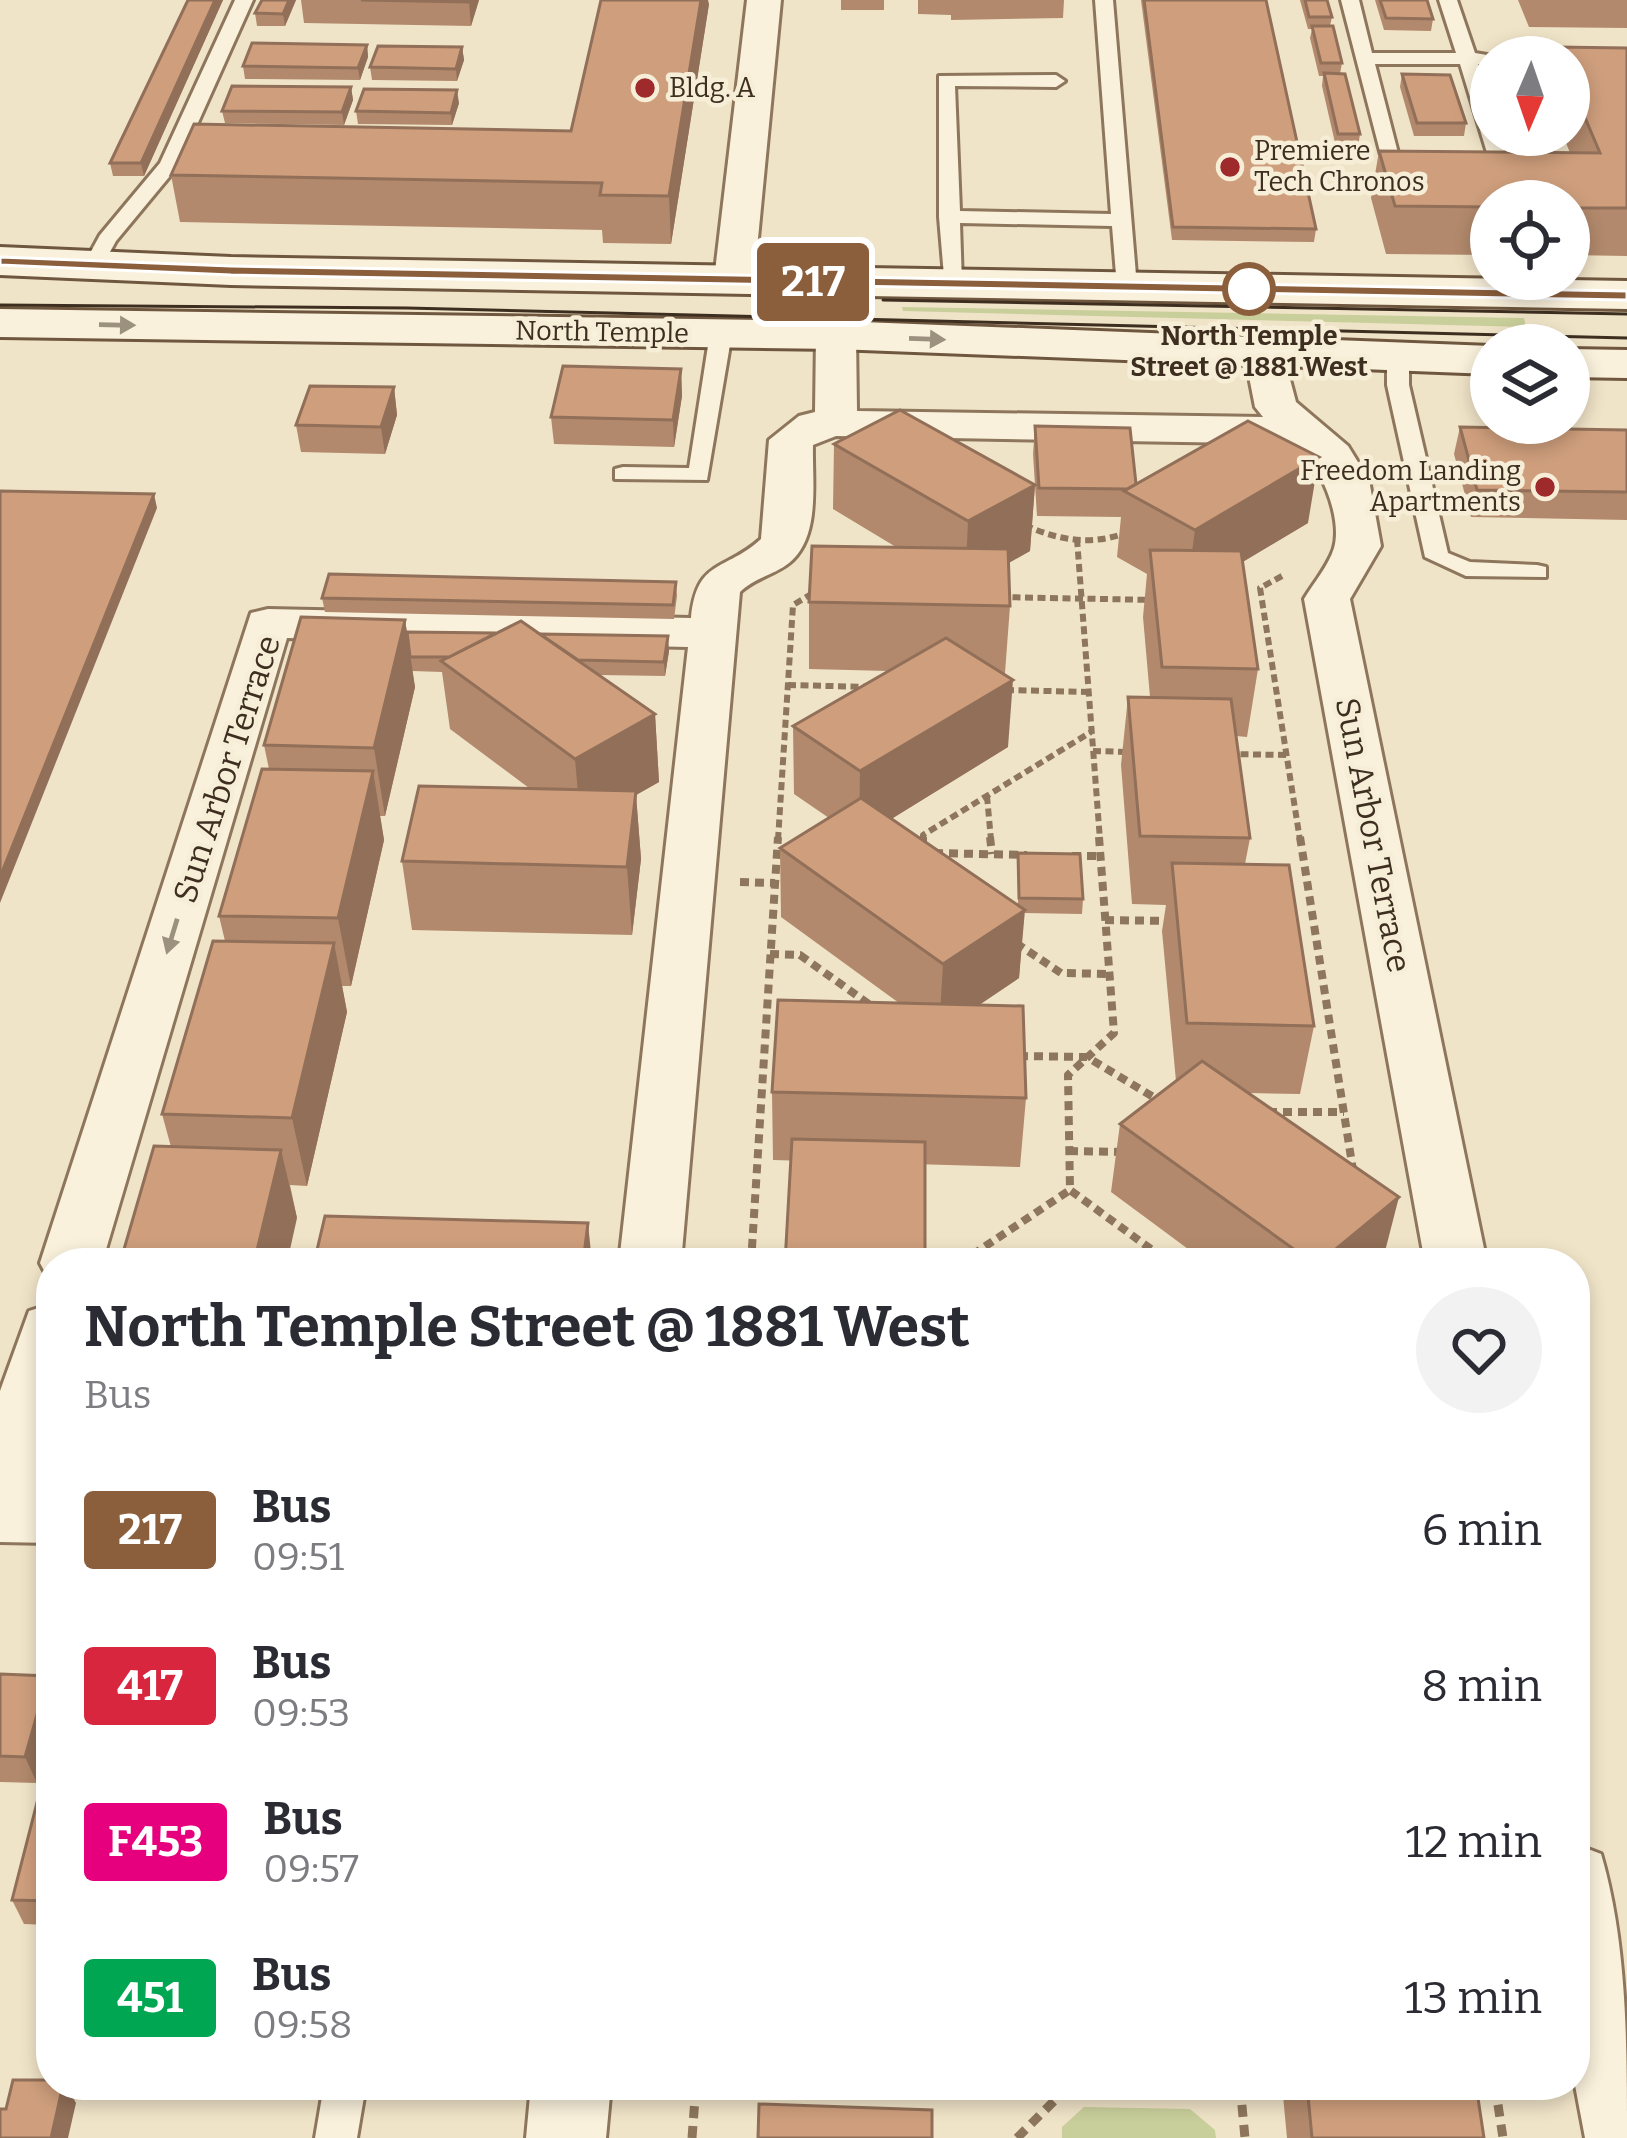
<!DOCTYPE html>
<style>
:root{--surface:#fff;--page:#f2f2f3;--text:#2b2b33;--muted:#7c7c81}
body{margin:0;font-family:Bitter,serif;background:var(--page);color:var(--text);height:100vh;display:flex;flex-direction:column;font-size:45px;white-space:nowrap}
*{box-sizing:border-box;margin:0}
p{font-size:39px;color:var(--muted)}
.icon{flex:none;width:66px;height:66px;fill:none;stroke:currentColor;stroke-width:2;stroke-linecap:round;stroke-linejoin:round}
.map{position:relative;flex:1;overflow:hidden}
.sheet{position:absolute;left:36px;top:1248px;width:1554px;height:852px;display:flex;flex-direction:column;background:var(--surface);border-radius:48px;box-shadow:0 6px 18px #0003}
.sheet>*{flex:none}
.badge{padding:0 24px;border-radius:9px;font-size:42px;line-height:78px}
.needle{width:78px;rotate:182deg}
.controls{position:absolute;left:1470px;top:36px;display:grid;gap:24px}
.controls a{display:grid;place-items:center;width:120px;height:120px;border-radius:50%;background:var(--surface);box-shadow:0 6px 18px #0003;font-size:60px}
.map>.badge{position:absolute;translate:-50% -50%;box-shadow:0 0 0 6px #fff}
.round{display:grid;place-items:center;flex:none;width:126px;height:126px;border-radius:63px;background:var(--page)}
.head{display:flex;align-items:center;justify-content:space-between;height:204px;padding:0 48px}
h1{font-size:57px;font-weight:700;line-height:90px}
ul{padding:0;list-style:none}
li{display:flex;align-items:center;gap:36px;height:156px;padding:0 48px}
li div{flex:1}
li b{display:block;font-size:45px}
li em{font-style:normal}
li .badge{min-width:132px;font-weight:700;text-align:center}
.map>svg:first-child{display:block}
</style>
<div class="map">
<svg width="1627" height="2138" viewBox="0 0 1627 2138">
<rect width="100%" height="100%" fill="#f0e4c8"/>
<g fill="#c9cf9b">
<polygon points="902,307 1524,318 1526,327 903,311"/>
<polygon points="1084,2107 1190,2109 1215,2130 1216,2138 1062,2138 1062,2127"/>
</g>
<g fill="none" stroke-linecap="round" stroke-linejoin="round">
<g stroke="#8d765c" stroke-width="6">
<g id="lane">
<polygon points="235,0 253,0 179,165 116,241 100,270 86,270 83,266 100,235 160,163"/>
<polygon points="1095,0 1113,0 1137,287 1127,293 1117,287 1112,226 960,223 962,284 945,288 939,217 939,76 1056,75 1065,81 1056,87 955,86 960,211 1111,214"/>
<polygon points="1341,0 1359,0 1372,53 1456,53 1439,0 1457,0 1475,53 1499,57 1491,57 1491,64 1478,64 1491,103 1491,135 1502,135 1507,166 1472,167 1462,161 1472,155 1488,156 1460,64 1375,64 1398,153 1428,160 1418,166 1383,163"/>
<polygon points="721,327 732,333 707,480 615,479 615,469 623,467 689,468 710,333"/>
<polygon points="1398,349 1409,356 1409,385 1448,553 1470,562 1537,565 1546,567 1546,577 1466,576 1425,557 1387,385 1387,356"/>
<polygon points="324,2085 366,2085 357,2138 315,2138"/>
</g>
</g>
<g stroke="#8d765c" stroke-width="6">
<g id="street">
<polygon points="747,0 781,0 754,280 748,288 720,288 714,280"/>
<path d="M 836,323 L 850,326 L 856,335 L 857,411 L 1263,417 L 1255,407 L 1244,351 L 1250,342 L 1265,339 L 1280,342 L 1296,402 L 1348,446 L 1369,480 L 1381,546 L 1350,599 L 1487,1263 L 1425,1263 L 1304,599 C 1313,584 1329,565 1334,548 C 1343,518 1320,462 1295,444 L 836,436 L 813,445 C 812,482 821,537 789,563 C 774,575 754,578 740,592 L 681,1263 L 619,1263 L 688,647 L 287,638 L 102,1263 L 51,1263 L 49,1280 L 40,1263 L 251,613 L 268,609 L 691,618 C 697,558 725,572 761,539 L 769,440 L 799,416 L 815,412 L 816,335 L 822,326 Z"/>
<polygon points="51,1304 51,1435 36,1487 51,1487 51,1543 0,1542 0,1391 29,1311"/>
<path d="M 1575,1844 L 1601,1854 C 1627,1942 1627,2044 1627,2138 L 1585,2138 L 1575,2085 Z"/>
<polygon points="531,2085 611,2085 606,2138 526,2138"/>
</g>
</g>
<g stroke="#6f573f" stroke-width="6">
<g id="secondary">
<polygon points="0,247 231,257 1627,281 1627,309 231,285 0,275"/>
<polygon points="0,309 836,321 1491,346 1491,374 836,349 0,337"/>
<polygon points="1569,349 1627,350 1627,378 1569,377"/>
</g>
</g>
<g stroke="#8d765c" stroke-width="6" stroke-dasharray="8 4.5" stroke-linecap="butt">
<path d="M 1025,525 C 1057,540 1091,546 1125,533"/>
<polyline points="1077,539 1100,840"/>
<polyline points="1282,576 1260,588 1300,840"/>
<polyline points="1000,597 1153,600"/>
<polyline points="788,685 871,687"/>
<polyline points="1006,690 1088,692"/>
<polyline points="1093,751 1129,752"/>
<polyline points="1228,754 1287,755"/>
<polyline points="987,796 991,840"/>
<polyline points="778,840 793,605 818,590"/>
<polyline points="923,840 923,835 1091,732"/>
</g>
<g stroke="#8d765c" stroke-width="8" stroke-dasharray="9 6" stroke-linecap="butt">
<polyline points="923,837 923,846"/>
<polyline points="990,837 992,854"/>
<polyline points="1099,837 1114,1033 1068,1075 1070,1190 1170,1263"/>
<polyline points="1300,837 1353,1170"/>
<polyline points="934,853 1027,855"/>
<polyline points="1072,856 1101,856"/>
<polyline points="740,882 775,883"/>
<polyline points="1105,920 1168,921"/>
<polyline points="1016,943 1061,973 1110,974"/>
<polyline points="770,954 800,955 873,1007"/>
<polyline points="1019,1056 1087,1057 1160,1101"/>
<polyline points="1268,1112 1344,1112"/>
<polyline points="1069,1151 1125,1152"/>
<polyline points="751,1263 778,837"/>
<polyline points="960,1263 1070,1190"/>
</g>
<g stroke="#8d765c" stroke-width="9" stroke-dasharray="12 8" stroke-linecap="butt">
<polyline points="1240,2085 1245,2138"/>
<polyline points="1495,2085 1503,2138"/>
<polyline points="692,2138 696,2085"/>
<polyline points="1017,2138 1070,2085"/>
</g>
<use href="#lane" fill="#faf1dc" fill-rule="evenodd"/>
<use href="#street" fill="#faf1dc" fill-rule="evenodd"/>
<use href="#secondary" fill="#faf1dc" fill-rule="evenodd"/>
<g stroke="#3d2e20" stroke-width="3">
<polyline points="883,300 1627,314"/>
<polyline points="0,305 407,308 1627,338"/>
</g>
</g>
<g fill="#b2896c">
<polygon points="188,0 223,0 144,176 113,176 110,163"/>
<polygon points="296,0 285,26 257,26 255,13"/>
<polygon points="301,0 479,0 471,26 304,23"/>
<rect x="841" y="0" width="43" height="10"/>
<polygon points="918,0 1064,0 1063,18 951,20 951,15 918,14"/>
<polygon points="1141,0 1266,0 1316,229 1314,242 1172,240"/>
<polygon points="1300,0 1327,0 1332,17 1330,26 1342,63 1340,74 1360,134 1358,147 1336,147 1322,86 1323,76 1319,76 1310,38 1312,29 1308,29"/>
<polygon points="1375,0 1427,0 1433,19 1431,31 1384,30"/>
<polygon points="1518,0 1627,0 1627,28 1529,27"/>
<polygon points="709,4 671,244 603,243 602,230 180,222 171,175 571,131"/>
<polygon points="367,45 368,57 360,80 245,79 243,66"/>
<polygon points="462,47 464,60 457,81 372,80 370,67"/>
<polygon points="1555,47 1627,48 1627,256 1569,255 1569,201 1491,201 1491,255 1386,254 1371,198 1379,151 1570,153 1563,135 1569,135 1569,57 1553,57"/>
<polygon points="1402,74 1466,123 1464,136 1414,136 1400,87"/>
<polygon points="351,87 353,100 344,125 225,123 222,111"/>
<polygon points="459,103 452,125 358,124 356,111"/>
<polygon points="681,369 682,396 674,447 554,444 551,417"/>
<polygon points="394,387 397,415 385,454 301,452 296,425"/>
<polygon points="1035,426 1136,484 1308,523 1242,562 1258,669 1247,737 1236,736 1250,838 1245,864 1314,1026 1300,1094 1249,1093 1382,1263 1207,1263 1111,1192 1120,1124 1176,1081 1162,931 1166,905 1132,904 1121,765 1128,697 1150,697 1143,617 1147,574 1117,557 1121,517 1037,516 1033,454"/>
<polygon points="1460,427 1627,430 1627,520 1471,517 1454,454"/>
<polygon points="834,444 1035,485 1030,551 1008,563 1010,606 1005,673 1002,673 1008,747 891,819 1018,905 1018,853 1083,899 1082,914 1024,913 1019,978 979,1005 1026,1098 1020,1167 773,1160 772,1092 899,1003 781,917 780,848 829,818 794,794 793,726 889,671 809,669 809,602 896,547 833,509"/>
<polygon points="676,582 677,596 674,619 325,612 322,598"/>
<polygon points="405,620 407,632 540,634 669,651 665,676 599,675 655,714 659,782 636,795 641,859 632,935 412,930 402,861 529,788 450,729 442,672 412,671 415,687 385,816 380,816 384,840 351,986 342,986 347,1012 307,1186 290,1185 297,1218 171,1147 162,1114 225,941 219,916 269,769 264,745"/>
<polygon points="0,1674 51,1684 51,1731 37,1783 0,1782"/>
<polygon points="51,1791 51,1954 44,1940 48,1925 24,1924 12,1900"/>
<polygon points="1282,2085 1476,2085 1484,2138 1287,2138"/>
</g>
<g fill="#916f58">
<polygon points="215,0 223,0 144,176 141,163"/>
<polygon points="289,0 296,0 285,26 283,14"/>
<polygon points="469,0 479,0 471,26 469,2"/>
<polygon points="701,0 708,0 709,4 671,244 669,196"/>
<polygon points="367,45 368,57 360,80 358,68"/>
<polygon points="462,47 464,60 457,81 456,69"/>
<polygon points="351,87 353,100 344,125 342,112"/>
<polygon points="457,90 459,103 452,125 451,113"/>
<polygon points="681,369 682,396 674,447 673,420"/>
<polygon points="394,387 397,415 385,454 381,427"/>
<polygon points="1319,457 1308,523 1186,596 1195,530"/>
<polygon points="1035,485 1030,551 965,588 968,521"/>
<polygon points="154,494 157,508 0,903 0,877"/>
<polygon points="405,620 415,687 385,816 374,748"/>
<polygon points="668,636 669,651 665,676 664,662"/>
<polygon points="1013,680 1008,747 859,839 860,771"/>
<polygon points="655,714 659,782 636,795 641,859 632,935 627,867 581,827 575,759"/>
<polygon points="373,771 384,840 351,986 338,918"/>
<polygon points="1025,910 1019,978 939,1032 943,964"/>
<polygon points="334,943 347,1012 307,1186 292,1118"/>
<polygon points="281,1150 297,1218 287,1263 254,1263"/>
<polygon points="1399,1197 1382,1263 1319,1263"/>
<polygon points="588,1223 592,1263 583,1263"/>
<polygon points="48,1676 51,1684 51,1731 37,1783 25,1757"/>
<polygon points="63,2085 66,2085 76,2103 68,2138 51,2138"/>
</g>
<g fill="#cf9f7d" stroke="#916f58" stroke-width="3">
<polygon points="188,0 215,0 141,163 110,163"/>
<polygon points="262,0 289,0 283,14 255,13"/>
<polygon points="361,0 469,0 469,2"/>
<polygon points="601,0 701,0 669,196 600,195 602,183 171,175 194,124 571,131"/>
<polygon points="1144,0 1266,0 1316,229 1173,227"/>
<polygon points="1305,0 1327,0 1332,17 1309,17"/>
<polygon points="1380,0 1427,0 1433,19 1386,18"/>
<polygon points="1312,26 1333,26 1342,63 1321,63"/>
<polygon points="252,43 367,45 358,68 243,66"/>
<polygon points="378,46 462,47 456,69 370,67"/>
<polygon points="1555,47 1627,48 1627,208 1569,208 1569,201 1491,201 1491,207 1395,206 1379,151 1600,153 1569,80 1569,57 1559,57"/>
<polygon points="1324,73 1345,74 1360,134 1338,134"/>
<polygon points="1402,74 1450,75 1466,123 1417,123"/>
<polygon points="232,86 351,87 342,112 222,111"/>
<polygon points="364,89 457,90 451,113 356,111"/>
<polygon points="563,366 681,369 673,420 551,417"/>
<polygon points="310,386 394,387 381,427 296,425"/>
<polygon points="900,410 1035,485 968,521 834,444"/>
<polygon points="1248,421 1319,457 1195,530 1124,491"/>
<polygon points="1035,426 1130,428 1136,484 1127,489 1039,488"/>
<polygon points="1460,427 1627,430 1627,492 1477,490"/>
<polygon points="0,491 154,494 0,877"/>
<polygon points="812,546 1008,549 1010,606 809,602"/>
<polygon points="1150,550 1241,551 1258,669 1162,667"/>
<polygon points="329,574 676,582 673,605 322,598"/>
<polygon points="301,617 405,620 374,748 264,745"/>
<polygon points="521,621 655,714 575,759 441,661"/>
<polygon points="407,632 496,633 449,657 410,657"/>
<polygon points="540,634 668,636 664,662 578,660"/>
<polygon points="946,638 1013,680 860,771 793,726"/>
<polygon points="1128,697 1231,699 1250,838 1140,836"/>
<polygon points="262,769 373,771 338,918 219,916"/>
<polygon points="419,786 636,791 627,867 402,861"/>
<polygon points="861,798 1025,910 943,964 780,848"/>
<polygon points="1018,853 1080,854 1083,899 1019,898"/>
<polygon points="1172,863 1289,865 1314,1026 1187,1023"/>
<polygon points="213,941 334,943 292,1118 162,1114"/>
<polygon points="778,1000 1023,1006 1026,1098 772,1092"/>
<polygon points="1202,1061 1399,1197 1319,1263 1313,1263 1120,1124"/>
<polygon points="792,1139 925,1142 925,1263 785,1263"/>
<polygon points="154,1146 281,1150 254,1263 120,1263"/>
<polygon points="325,1216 588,1223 583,1263 314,1263"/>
<polygon points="0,1674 48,1676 25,1757 0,1756"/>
<polygon points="40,1791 51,1791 51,1901 12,1900"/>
<polygon points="51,1912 51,1941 44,1940"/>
<polygon points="13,2080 51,2080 51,2085 63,2085 51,2138 0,2138 0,2109 6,2109"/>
<polygon points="1307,2085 1476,2085 1484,2138 1312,2138"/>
<polygon points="759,2104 932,2110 932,2138 758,2138"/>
</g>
<defs><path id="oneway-solid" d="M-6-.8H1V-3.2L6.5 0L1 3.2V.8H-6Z" transform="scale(3)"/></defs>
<g fill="#9c907e">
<use href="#oneway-solid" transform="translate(117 325) rotate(1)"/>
<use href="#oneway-solid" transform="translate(927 339) rotate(2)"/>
<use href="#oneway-solid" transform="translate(172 936) rotate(107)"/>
</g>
<polygon fill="#8b5e3c" stroke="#fff" stroke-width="3" points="0,257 231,266 1627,291 1627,300 231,275 0,265"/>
<g fill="#9e2a2b" stroke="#f7eed8" stroke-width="4.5">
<circle cx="645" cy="88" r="12"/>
<circle cx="1230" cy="167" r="12"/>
<circle cx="1545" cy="487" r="12"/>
</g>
<circle fill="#fff" stroke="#8b5e3c" stroke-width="6" cx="1249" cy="289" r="24"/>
<g text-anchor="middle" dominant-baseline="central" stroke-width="9" stroke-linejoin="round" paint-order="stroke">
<g font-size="27" fill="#3d2e20" stroke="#f7eed8" text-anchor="start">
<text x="669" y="88">Bldg. A</text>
<text x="1254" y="151">Premiere<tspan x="1254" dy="31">Tech Chronos</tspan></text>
<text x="1521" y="471" text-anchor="end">Freedom Landing<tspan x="1521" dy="31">Apartments</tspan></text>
</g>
<g font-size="27" fill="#3d2e20" stroke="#f7eed8">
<text transform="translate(602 332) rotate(1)">North Temple</text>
</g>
<g font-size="27" font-weight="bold" fill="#3d2e20" stroke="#f7eed8">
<text x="1249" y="336">North Temple<tspan x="1249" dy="31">Street @ 1881 West</tspan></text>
</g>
<g font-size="33" fill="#3d2e20" stroke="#f7eed8">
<text transform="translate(227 769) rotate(-72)">Sun Arbor Terrace</text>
<text transform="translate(1373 835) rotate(79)">Sun Arbor Terrace</text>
</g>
</g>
</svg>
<div class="controls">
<a><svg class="needle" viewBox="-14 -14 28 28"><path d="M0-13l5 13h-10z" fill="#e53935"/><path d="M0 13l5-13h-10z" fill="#7c7c81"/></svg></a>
<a><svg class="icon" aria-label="locate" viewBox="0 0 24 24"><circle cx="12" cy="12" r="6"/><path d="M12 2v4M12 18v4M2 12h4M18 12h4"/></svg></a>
<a><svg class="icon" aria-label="layers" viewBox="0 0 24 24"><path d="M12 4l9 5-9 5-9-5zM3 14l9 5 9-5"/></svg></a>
</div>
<b class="badge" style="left:813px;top:282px;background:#8b5e3c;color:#fff">217</b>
<section class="sheet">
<div class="head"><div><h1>North Temple Street @ 1881 West</h1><p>Bus</p></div><a class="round"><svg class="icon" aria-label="heart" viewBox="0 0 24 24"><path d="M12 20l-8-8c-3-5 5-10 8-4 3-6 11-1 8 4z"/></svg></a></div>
<ul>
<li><span class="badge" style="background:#8b5e3c;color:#fff">217</span><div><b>Bus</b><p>09:51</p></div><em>6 min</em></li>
<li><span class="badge" style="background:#d7263d;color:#fff">417</span><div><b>Bus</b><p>09:53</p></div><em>8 min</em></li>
<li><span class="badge" style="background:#e6007e;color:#fff">F453</span><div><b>Bus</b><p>09:57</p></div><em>12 min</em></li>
<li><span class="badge" style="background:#00a651;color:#fff">451</span><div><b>Bus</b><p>09:58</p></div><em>13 min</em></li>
</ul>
</section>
</div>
